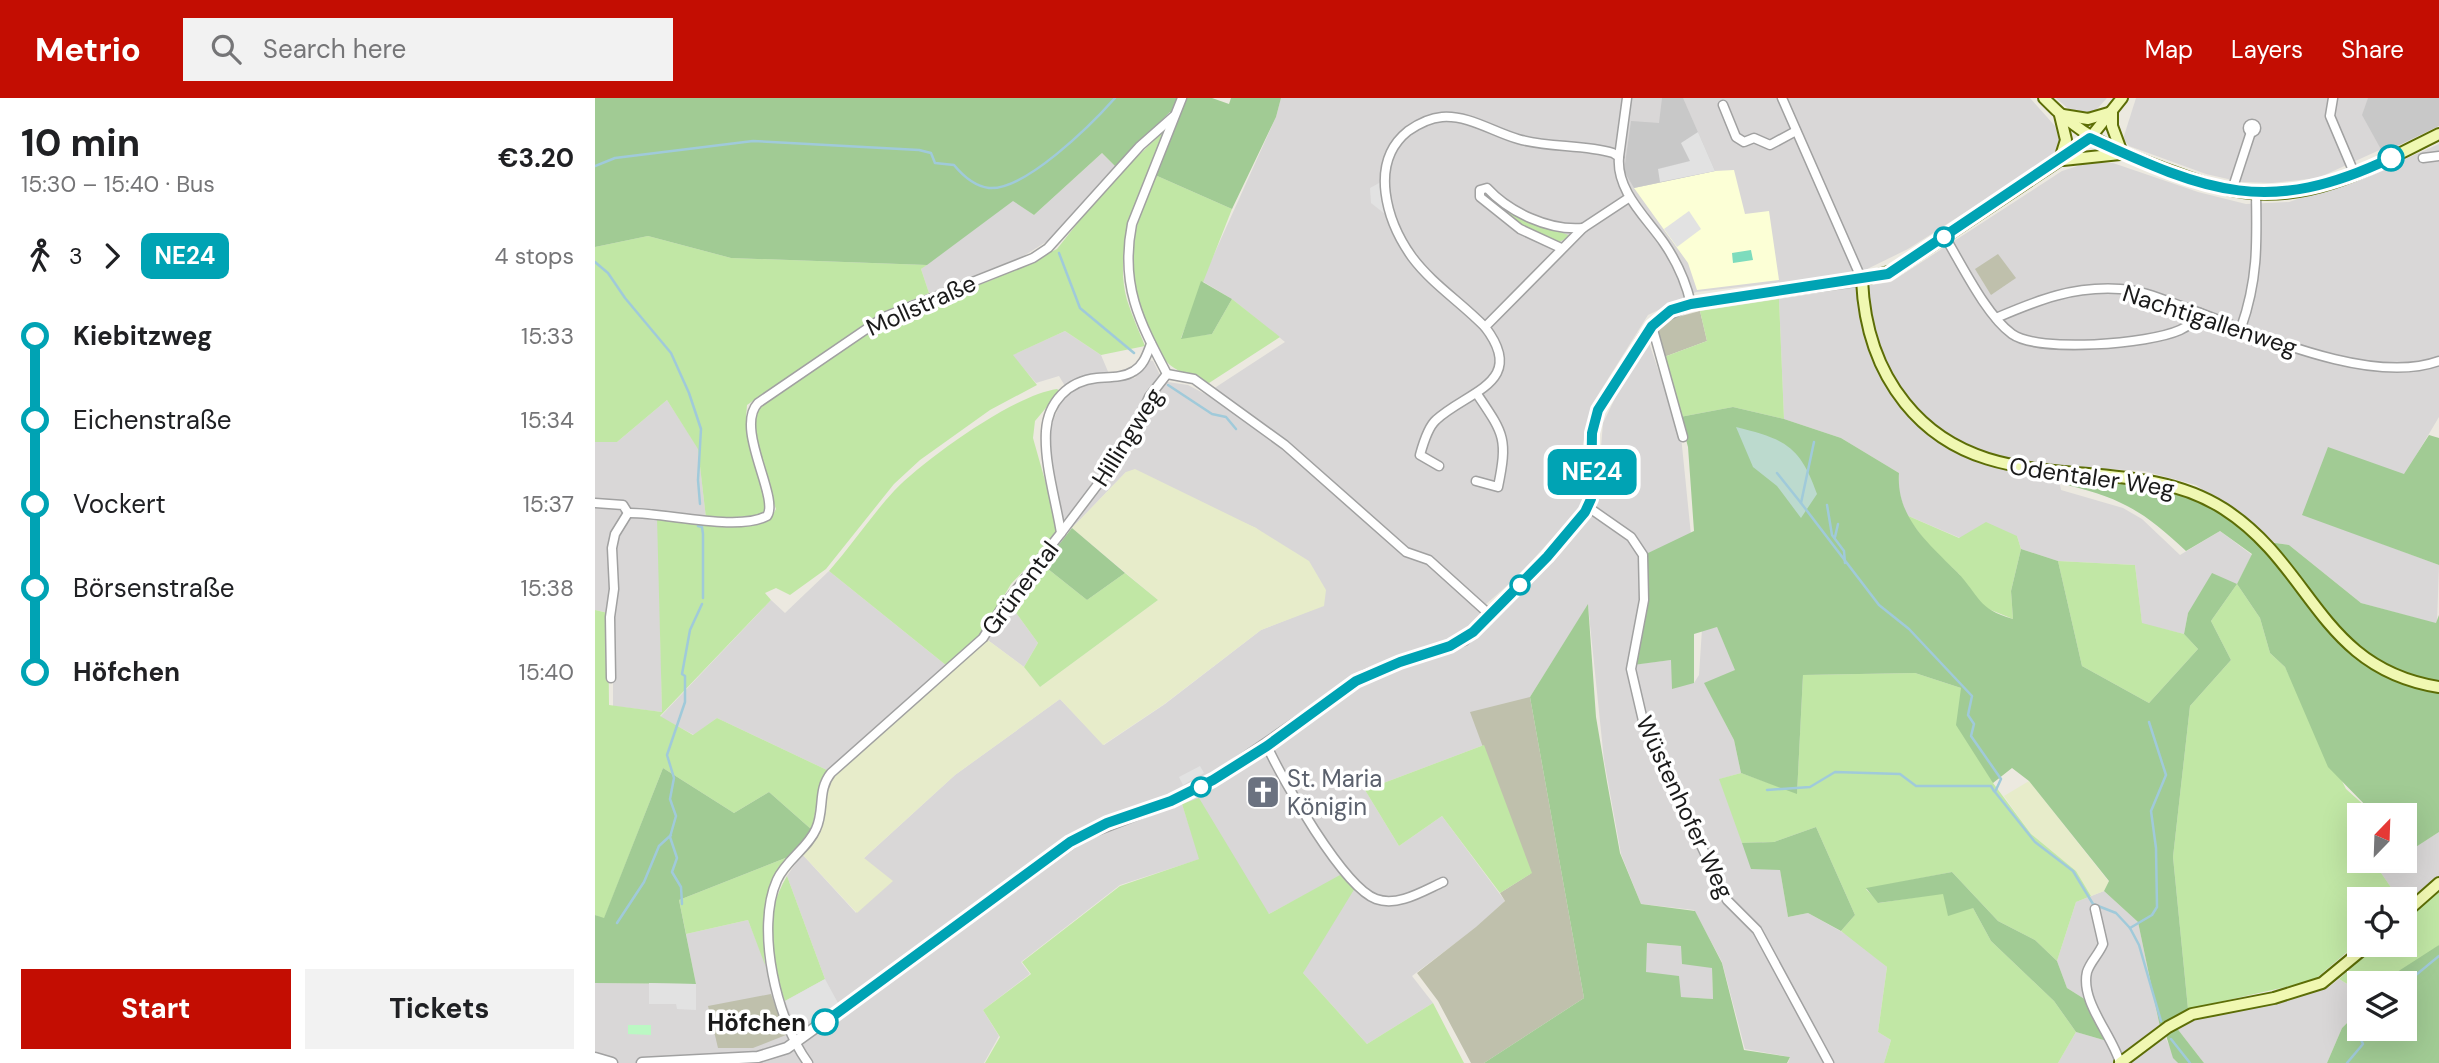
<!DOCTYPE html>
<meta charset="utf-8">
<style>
:root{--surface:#fff;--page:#f2f2f2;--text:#202124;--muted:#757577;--accent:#c30d02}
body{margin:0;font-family:"DM Sans",sans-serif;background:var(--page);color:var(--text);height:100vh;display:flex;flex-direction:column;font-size:26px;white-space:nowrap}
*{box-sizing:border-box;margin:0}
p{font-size:23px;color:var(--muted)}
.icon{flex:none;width:38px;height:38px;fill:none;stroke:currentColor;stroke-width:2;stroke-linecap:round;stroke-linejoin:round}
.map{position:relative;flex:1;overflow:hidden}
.side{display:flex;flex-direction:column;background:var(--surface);width:595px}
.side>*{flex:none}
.badge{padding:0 14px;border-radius:10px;font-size:24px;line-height:46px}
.needle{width:46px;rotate:23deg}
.tools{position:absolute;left:1752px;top:705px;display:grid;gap:14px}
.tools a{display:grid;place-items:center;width:70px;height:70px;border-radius:0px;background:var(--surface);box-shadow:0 7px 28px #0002;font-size:35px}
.map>.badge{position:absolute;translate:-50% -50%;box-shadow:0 0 0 4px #fff}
.legs{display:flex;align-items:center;gap:10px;height:77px;padding:0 21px;font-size:23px}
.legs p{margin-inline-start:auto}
.headline{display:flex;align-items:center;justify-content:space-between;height:119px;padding:0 21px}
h1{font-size:38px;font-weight:700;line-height:52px}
.cta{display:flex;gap:14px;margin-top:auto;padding:14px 21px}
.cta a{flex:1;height:80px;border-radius:0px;background:var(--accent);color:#fff;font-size:28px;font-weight:700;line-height:80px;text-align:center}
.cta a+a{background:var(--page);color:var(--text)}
ul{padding:0 21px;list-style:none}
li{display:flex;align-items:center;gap:24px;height:84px;font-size:26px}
li i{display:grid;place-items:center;width:10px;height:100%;margin:0 9px;background:currentColor}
li i::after{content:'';width:18px;height:18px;margin:-9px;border:5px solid;border-radius:50%;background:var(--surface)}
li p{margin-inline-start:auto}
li:first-child i{background:linear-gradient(#0000 50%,currentColor 0)}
li:last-child i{background:linear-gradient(currentColor 50%,#0000 0)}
header{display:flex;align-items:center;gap:42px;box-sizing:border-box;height:98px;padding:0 35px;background:var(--accent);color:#fff}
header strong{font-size:33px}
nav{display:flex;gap:38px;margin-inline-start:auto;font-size:24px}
.search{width:490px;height:63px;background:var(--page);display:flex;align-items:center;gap:18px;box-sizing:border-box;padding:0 24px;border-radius:0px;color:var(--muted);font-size:26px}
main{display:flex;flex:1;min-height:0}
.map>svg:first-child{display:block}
</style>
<header>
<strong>Metrio</strong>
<div class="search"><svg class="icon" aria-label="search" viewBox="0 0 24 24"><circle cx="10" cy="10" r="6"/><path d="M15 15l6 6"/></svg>Search here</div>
<nav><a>Map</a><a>Layers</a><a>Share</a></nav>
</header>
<main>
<section class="side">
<div class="headline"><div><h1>10 min</h1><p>15:30 – 15:40 · Bus</p></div><b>€3.20</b></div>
<div class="legs"><svg class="icon" aria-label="walk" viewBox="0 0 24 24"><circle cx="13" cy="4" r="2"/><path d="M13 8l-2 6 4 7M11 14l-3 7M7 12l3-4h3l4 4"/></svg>3<svg class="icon" aria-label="forward" viewBox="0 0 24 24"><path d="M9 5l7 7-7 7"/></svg><b class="badge" style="background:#00a3b4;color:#fff">NE24</b><p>4 stops</p></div>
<ul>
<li><i style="color:#00a3b4"></i><b>Kiebitzweg</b><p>15:33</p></li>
<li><i style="color:#00a3b4"></i><span>Eichenstraße</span><p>15:34</p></li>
<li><i style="color:#00a3b4"></i><span>Vockert</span><p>15:37</p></li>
<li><i style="color:#00a3b4"></i><span>Börsenstraße</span><p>15:38</p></li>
<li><i style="color:#00a3b4"></i><b>Höfchen</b><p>15:40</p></li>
</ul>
<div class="cta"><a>Start</a><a>Tickets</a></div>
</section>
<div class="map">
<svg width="1844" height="965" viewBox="0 0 1844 965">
<rect width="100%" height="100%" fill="#ece9e0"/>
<g fill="#d9d7d7">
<polygon points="686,0 1435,0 1460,28 1465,45 1458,58 1313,151 1262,176 1101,194 1053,217 996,308 987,351 992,376 991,397 984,411 922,479 890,507 835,459 816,452 782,424 687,340 658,322 618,291 690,244 637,201 607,183 681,19"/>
<polygon points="1461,0 1512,0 1501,12 1491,16 1476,13"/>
<polygon points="1541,0 1844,0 1844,25 1723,80 1677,85 1646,84 1611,76 1534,48 1528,41"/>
<polygon points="1844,46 1844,319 1810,376 1707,416 1844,467 1842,526 1766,505 1694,447 1680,445 1601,387 1549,373 1461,368 1466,392 1528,410 1547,421 1585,457 1625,433 1657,457 1642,486 1593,515 1589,536 1547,526 1540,467 1463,463 1426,451 1422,438 1365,440 1311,417 1303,390 1304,375 1246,340 1189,321 1184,201 1296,184 1467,73 1492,65 1518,65 1603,94 1651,106 1694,104 1779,75"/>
<polygon points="507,55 521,69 462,137 427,159 334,195 326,171 418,102 439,117"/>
<polygon points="470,233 506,257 517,283 540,280 554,262 558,263 566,279 573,284 593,287 612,297 689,350 810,456 836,466 868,492 897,523 966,455 998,417 1001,410 1008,325 1026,288 1054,245 1086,338 1096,437 1045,459 1046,504 1034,567 1076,562 1099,585 1104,577 1107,531 1122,529 1141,572 1110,586 1139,642 1146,675 1125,681 1185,772 1193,819 1213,815 1256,839 1292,869 1283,934 1296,942 1289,965 1193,965 1195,959 1150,951 1127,864 1099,812 1046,806 1026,756 1009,662 993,507 935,599 889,647 770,692 804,748 847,718 910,803 882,829 817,878 838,905 772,946 708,875 745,778 674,816 587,706 605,761 525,787 426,864 435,876 388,912 404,938 389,965 0,965 0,885 101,886 91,836 153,822 186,905 230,881 192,778 207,756 261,815 268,761 360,677 465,601 509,647 570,606 666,532 729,507 661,430 531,374 477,430 468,423 452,337 469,297 473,293 464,278 441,285 417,257"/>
<polygon points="72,302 103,350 111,420 63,413 67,614 18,608 18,516 0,512 0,344 22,344"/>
<polygon points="234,473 352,568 234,673 122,620 99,637 65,619 176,502 190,515"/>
<polygon points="414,505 443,545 429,569 390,540"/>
<polygon points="1844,734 1844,784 1810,808 1810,802 1804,801 1784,772 1798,763 1810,763 1810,756"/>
<polygon points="1509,793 1543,824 1565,929 1583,965 1463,965 1481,934 1512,943 1519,941 1504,910 1472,890 1462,863 1481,804"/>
<polygon points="1052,845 1086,848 1117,870 1118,901 1086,899 1050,874"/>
<polygon points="1744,881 1764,893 1764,913 1747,930 1732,965 1609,965 1581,929 1606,919 1734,889"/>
</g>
<polygon fill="#fcffd6" points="1139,72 1150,116 1174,113 1184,182 1102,192 1093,165 1039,90 1120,73"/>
<g fill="#c8c8c8">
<polygon points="1067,0 1088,0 1120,73 1039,90 1029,73 1036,23 1064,25"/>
<polygon points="1773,0 1844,0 1844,28 1788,55 1767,17"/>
</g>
<g fill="#bfc0ac">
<polygon points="1403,156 1421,180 1396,197 1380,171"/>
<polygon points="1105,213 1112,243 1069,259 1063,233 1075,221"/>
<polygon points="935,599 989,900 889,965 876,965 843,903 822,875 881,829 910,803 905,795 935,776 875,614"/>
<polygon points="176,896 191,937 158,950 123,950 113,908"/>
</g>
<g fill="#e7ecca">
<polygon points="540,371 661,430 714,463 731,492 729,508 666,532 568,607 508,647 465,601 360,677 269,760 298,783 262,815 207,756 237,677 390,540 429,569 445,589 563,502 477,430 531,374"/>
<polygon points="1434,683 1514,784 1509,793 1496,798 1481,773 1436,736 1409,698"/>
</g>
<g fill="#c1e7a5">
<path d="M 571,31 C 551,82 516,145 532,202 C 537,218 544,233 550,248 L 506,257 L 470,233 L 418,257 L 442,287 L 395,312 L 325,362 L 299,386 L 231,471 L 195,497 L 181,490 L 170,495 L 176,502 L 65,618 L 98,637 L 122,620 L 234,673 L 225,687 L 217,732 L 174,694 L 139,715 L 68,670 L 9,821 L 0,817 L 0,512 L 13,515 L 14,607 L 67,614 L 62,419 C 98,426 141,433 176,420 L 181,411 C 169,379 156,346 161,312 L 291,221 L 397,182 L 462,151 L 512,88 Z"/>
<path d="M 560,77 L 637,111 L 586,240 L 617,236 L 637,201 L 685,239 L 614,285 C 603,280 584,275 575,267 C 564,258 558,241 552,229 C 526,172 537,133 560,77 Z"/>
<polygon points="894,101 927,120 976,138 960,146 912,119"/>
<polygon points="53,138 136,160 332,167 326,171 334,195 286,215 152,307 151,320 173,409 168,418 111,420 103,351 72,302 22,344 0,344 0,149"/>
<polygon points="1184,201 1189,321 1138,309 1085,319 1069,259 1112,243 1105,213"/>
<path d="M 462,291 L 465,293 L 440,323 L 438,340 L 462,425 L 461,438 L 416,486 L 385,538 L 352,568 L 234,473 C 257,447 276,418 299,393 C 330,361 419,297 462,291 Z"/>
<polygon points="1311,417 1364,440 1391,424 1422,438 1426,451 1416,493 1418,521 1386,508 1364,476 1334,448"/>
<polygon points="1463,463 1540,467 1547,525 1589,536 1603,551 1554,605 1487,568"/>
<polygon points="448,467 492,502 530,475 563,502 445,589 429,569 443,545 414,505"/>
<polygon points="1642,486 1665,520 1675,555 1690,569 1751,691 1780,717 1764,718 1764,763 1798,763 1784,772 1804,801 1764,802 1764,844 1718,883 1593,911 1578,759 1595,608 1636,562 1616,523"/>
<polygon points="1320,575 1366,590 1398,685 1436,736 1481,773 1496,798 1481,804 1462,863 1440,842 1403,823 1357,774 1271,791 1284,805 1348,795 1378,810 1396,843 1459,903 1481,934 1463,965 1289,965 1296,942 1283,934 1292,869 1246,833 1260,817 1221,729 1179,744 1147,745 1124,681 1146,675 1202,695 1208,577"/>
<polygon points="889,647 937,775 905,795 847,718 804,748 770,692"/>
<polygon points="604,700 674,816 745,777 760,790 708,875 772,946 838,905 869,965 390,965 405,939 388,912 436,876 427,864 525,788 604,761 587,706"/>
<path d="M 198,757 C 168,790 167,824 170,867 L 153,822 L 91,836 L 84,802 Z"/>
<path d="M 192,778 L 230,881 L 190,903 C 174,862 168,817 192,778 Z"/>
<polygon points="1844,791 1844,847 1839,852 1785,885 1764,886 1764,893 1744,881 1782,847 1810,847 1810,822"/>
</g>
<g fill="#a1cb94" fill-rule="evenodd">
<polygon points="0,0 617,0 634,6 636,0 686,0 681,19 637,111 560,77 583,20 575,14 521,69 507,55 439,117 418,103 332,167 136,160 53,138 0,149"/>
<polygon points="606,183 637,201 617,236 586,241"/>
<path d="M 1138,309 L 1189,321 L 1246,340 L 1304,375 C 1301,419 1333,445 1362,474 C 1385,498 1382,511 1418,521 L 1416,493 L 1426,451 L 1463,463 L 1487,568 L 1554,605 L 1603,551 L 1589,536 L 1593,515 L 1617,475 L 1642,486 L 1657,456 L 1625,433 L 1591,453 C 1549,414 1529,401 1472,387 L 1472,381 C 1555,387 1606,386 1668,450 L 1680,445 L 1694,447 L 1766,505 L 1841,525 L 1844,517 L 1844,734 L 1810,756 L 1810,718 L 1780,717 L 1733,669 L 1690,569 L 1675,555 L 1665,520 L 1642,486 L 1616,523 L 1636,562 L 1595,608 L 1578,759 L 1593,911 L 1565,929 L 1543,824 L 1509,793 L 1514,783 L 1434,683 L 1417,670 L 1398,685 L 1361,627 L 1366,590 L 1320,575 L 1208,577 L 1202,696 L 1146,675 L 1139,642 L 1109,585 L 1140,572 L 1122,529 L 1099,536 L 1099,585 L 1077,591 L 1076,562 L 1038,567 L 1054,501 L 1051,456 L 1099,433 L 1093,349 L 1085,319 Z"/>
<polygon points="1834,337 1844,340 1844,467 1707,417 1733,349 1809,376"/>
<polygon points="477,430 530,475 492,502 448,467"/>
<path d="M 993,506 L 1001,619 L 1012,684 L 1025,755 L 1046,806 L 1100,813 L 1127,865 L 1149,952 L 1195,959 L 1192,965 L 889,965 L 989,900 L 935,599 ZM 1052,845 L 1086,848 L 1087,866 L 1117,870 L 1118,901 L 1086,899 L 1084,878 L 1051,874 Z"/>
<polygon points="68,670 139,715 174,694 217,732 198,757 84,802 101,886 0,885 0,817 9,820"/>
<polygon points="1221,729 1260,817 1246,833 1213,815 1193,819 1185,772 1156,771 1147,745 1179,744"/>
<polygon points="1357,774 1403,823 1440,842 1462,863 1472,890 1499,907 1512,943 1481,934 1459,903 1396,843 1378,810 1353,818 1348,796 1283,805 1271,790"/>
<polygon points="1844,847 1844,965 1732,965 1747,930 1764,913 1764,931 1810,931 1810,886 1785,885"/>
<polygon points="1581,929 1609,965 1583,965 1578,960 1570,934"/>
</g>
<path fill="#bcdace" d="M 1141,329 C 1189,341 1205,347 1222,396 L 1206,420 L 1182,388 L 1158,369 Z"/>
<polygon fill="#bbf8c3" points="33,927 56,927 56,937 33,936"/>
<polygon fill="#7ddcbd" points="1156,152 1158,162 1138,165 1137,155"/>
<g fill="#e2e2e2">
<polygon points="1103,34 1120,73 1065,84 1063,71 1095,63 1086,45"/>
<polygon points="786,84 790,116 776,105 775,90"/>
<polygon points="1094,113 1106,131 1082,149 1069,131"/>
<polygon points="605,668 609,675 588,687 584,679"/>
<polygon points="230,881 243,905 202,931 190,903"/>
<polygon points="54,885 101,886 101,912 82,911 81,906 54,906"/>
</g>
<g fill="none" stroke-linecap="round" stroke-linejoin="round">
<g stroke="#a0cada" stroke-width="2.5">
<path d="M 0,68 L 20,60 L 158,43 L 324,52 L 336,55 L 340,65 L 359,67 C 368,78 379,88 394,90 C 430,93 497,26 520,0"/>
<polyline points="464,155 485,210 539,255"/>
<polyline points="0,164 13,175 30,200 76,255 94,295 106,331 103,382 105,406"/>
<polyline points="573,287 617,316 631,319 641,331"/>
<polyline points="1219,344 1206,405 1284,507 1314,531 1377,598 1373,617 1379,626 1376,638 1406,681 1400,694 1440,744 1478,773 1498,806 1521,815 1535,830 1544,847 1566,923"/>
<polyline points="1182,375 1206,405"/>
<polyline points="1232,407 1237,437 1249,453 1250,465"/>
<polyline points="103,428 107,429 108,436 108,500"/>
<polyline points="1240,439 1243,426"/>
<polyline points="1172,692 1215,689 1240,674 1305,676 1321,688 1396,688 1399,693"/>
<polyline points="87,806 86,789 77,774 82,760 75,739 81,718 75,701 79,680 72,657 90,604 90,578 87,576 95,532 107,506"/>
<polyline points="22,825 49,784 64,748 76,737"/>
<polyline points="1535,830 1557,817 1562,809 1561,750 1556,713 1571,677 1554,624"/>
<polyline points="1810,886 1844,858"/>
<polyline points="1576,941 1595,965"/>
<polyline points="1752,965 1768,946 1762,933 1764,927"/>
</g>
<g stroke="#a1a1a1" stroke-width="11">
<g id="minor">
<path d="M 587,0 L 537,126 C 525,187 544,223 572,276 L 599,281 L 690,347 L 811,454 L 834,462 L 895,517"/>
<polyline points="1187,0 1267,182"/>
<polyline points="1738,0 1735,18 1760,77"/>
<polyline points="1128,7 1141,39 1149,44 1159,40 1175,47 1201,33"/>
<circle cx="1657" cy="30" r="4"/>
<polyline points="1024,59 1032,0"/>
<polyline points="1828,60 1844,58"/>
<polyline points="1637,92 1656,34"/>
<path d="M 1035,99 L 988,130 L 890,229 C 867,205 837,186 817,159 C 792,124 773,65 813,33 C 823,26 835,20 847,19 C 874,17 898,34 923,41 C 954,50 988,46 1018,55 L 1024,59 C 1021,93 1051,119 1069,145 C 1082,164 1091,184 1096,206"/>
<path d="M 1350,139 C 1367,167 1391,217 1417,236 C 1444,255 1554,246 1585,232 C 1594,228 1600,222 1605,215"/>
<path d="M 966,150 L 925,131 L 885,99 L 885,92 L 892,90 C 914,114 954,133 988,130"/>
<path d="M 1401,220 C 1443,202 1478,188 1525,191 C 1546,192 1567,201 1586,208 C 1655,232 1773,289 1844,263"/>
<polyline points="1057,228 1088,339"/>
<path d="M 1646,230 C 1663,182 1662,145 1661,95"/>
<path d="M 844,368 L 825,357 C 828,346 833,329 841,322 C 872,293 933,285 890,229"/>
<path d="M 881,383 L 903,389 C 913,340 909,336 882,296"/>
<polyline points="0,405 28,407 33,415"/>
<polyline points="993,409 1036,439 1048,457 1049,502 1036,571 1049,627 1132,802 1162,832 1234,965"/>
<path d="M 33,415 C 69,414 142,434 172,418 C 185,400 139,330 163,305 L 289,219 L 438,160 L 453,150 L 545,48 L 579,18"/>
<polyline points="466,435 531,349 554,299 572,276"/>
<polyline points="16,580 15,519 19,491 17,450 20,436 33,415"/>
<path d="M 672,648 C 687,681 748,789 781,801 C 803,809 828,793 848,784"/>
<path d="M 1500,811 L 1508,846 C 1504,856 1495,864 1492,874 C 1485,904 1518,938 1525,965"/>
<path d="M 213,965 C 182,923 160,831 182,782 C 191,762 213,750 221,731 C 230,712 222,692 236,675 L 388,540 L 406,511 L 466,435 C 461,403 449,366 451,333 C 453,304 473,283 502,280 C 514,279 528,280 539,273 C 549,267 552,256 556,246"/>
</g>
</g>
<g stroke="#a1a1a1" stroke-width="13">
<g id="tertiary">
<polyline points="0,960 17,965"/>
<polyline points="47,965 163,959 192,950 486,738 576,703 618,682 771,577 869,542 952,459 990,414 996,401 997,335 1003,312 1049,238 1067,219 1096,206 1267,182"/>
</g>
</g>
<g stroke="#5c6d06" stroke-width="14">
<g id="secondary">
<path d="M 1449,0 C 1482,35 1517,52 1562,68 C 1590,78 1618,90 1648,94 C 1719,105 1783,66 1844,36"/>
<path d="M 1527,0 L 1495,40 L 1465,62 L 1300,172 L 1267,182 C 1269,227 1281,269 1310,305 C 1394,410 1529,347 1629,411 C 1718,468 1724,570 1844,589"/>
<polyline points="1517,14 1517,28 1527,55"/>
<polyline points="1468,17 1493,21 1517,14"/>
<polyline points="1465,61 1471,42 1465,17"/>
<polyline points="1468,62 1525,56"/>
<polyline points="1810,815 1844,785"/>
<polyline points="1525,965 1573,929 1597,916 1679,900 1727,885 1773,847"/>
</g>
</g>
<use href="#minor" stroke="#fff" stroke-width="8"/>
<use href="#tertiary" stroke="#fff" stroke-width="10"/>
<use href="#secondary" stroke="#f0f8b2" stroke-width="10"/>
</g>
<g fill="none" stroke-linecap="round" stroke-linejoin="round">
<g stroke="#fff" stroke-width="16">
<path id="line-1" d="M 230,924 L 475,744 L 512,725 L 576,703 L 618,682 L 672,648 L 761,583 L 805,564 L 855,548 L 878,534 L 952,459 L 990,414 L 996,401 L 997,335 L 1003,312 L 1057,228 L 1076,212 L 1096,206 L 1293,176 L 1495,40 C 1613,94 1673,119 1796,60"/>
</g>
<use href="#line-1" stroke="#00a3b4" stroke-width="10"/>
</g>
<defs>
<g id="church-square" transform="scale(1.75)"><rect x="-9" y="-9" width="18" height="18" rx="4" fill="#6b7280" stroke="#fff"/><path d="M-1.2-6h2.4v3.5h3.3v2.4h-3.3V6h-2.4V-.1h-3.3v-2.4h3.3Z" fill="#fff"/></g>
</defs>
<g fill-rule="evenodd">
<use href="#church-square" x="668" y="694"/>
</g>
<g fill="#fff" stroke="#00a3b4" stroke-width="3.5">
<circle cx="1796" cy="60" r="12"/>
<circle cx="1349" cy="139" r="9"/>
<circle cx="925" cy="487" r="9"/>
<circle cx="606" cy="689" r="9"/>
<circle cx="230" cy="924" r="12"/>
</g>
<g text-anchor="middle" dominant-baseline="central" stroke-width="7" stroke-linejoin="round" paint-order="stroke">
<g font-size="24" fill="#1a1a1a" stroke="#fff">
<text transform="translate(326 207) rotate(-24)">Mollstraße</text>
<text transform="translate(1615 222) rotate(18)">Nachtigallenweg</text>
<text transform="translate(532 339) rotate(-58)">Hillingweg</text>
<text transform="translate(1497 379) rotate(8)">Odentaler Weg</text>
<text transform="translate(425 490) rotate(-53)">Grünental</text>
<text transform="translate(1090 709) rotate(65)">Wüstenhofer Weg</text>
</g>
<g font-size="24" fill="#5b616d" stroke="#fff" text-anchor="start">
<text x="692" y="680">St. Maria<tspan x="692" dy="28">Königin</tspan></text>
</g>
<g font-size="24" font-weight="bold" fill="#1a1a1a" stroke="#fff" text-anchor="end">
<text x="211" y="924">Höfchen</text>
</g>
</g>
</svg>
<div class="tools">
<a><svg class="needle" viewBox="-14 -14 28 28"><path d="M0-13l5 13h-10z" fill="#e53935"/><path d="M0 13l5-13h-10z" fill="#757577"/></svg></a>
<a><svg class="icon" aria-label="locate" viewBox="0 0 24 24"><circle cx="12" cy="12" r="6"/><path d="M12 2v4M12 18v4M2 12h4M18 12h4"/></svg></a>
<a><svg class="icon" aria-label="layers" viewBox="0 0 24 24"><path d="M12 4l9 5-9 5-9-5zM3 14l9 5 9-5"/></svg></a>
</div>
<b class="badge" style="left:997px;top:374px;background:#00a3b4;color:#fff">NE24</b>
</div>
</main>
